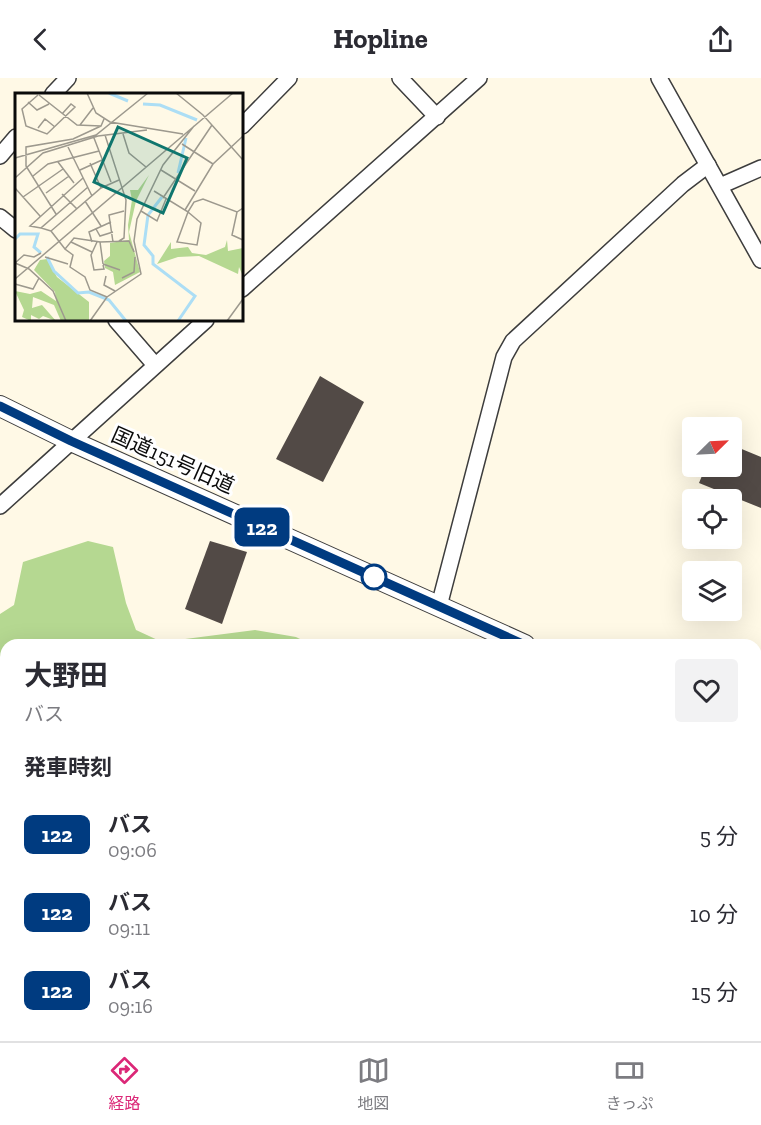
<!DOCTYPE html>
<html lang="ja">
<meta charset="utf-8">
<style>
:root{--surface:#fff;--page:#f2f2f3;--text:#2b2b33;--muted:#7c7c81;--line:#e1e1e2;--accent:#db2777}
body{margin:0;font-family:"Zilla Slab","Noto Sans JP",serif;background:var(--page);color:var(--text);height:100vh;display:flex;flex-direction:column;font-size:22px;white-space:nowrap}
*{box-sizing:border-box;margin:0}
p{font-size:20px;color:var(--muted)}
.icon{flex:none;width:33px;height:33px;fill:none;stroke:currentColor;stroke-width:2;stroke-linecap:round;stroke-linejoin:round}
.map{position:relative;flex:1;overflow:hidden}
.sheet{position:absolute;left:0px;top:561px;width:762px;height:402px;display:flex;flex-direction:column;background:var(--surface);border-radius:18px 18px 0 0;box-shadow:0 6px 24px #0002}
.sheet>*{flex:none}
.badge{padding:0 12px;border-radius:9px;font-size:21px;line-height:39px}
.needle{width:39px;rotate:66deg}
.controls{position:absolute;left:682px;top:339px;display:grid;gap:12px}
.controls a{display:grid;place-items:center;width:60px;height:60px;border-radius:6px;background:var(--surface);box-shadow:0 6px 24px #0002;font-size:30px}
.map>.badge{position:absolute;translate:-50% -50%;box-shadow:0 0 0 3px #fff}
h2{padding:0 24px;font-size:22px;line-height:54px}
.round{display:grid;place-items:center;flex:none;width:63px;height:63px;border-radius:6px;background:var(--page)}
.head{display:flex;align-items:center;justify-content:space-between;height:102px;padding:0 24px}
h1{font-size:28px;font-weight:700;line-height:45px}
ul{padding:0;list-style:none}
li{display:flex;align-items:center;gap:18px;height:78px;padding:0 24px}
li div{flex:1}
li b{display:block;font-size:22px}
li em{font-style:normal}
li .badge{min-width:66px;font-weight:700;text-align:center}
header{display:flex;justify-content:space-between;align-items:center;height:78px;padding:0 24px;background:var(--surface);font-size:27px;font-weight:700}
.tabs{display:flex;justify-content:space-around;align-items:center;height:84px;border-top:2px solid var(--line);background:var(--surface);font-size:16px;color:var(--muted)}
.tabs a{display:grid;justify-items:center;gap:3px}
.tabs .on{color:var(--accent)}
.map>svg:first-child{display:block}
</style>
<header><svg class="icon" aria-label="back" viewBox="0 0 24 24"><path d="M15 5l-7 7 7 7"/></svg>Hopline<svg class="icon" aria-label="share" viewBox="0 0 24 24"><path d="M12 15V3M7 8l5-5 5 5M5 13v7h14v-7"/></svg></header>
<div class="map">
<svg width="761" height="963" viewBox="0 0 761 963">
<rect width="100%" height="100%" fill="#fff9e6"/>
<polygon fill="#b5d891" points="88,463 113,469 126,525 136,552 162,564 255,552 296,559 312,567 6,567 6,584 0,585 0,536 14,527 23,484"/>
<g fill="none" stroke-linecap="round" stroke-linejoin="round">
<g stroke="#3498cc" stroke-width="6">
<polyline points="0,825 6,826"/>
<polyline points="756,862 761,861"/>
</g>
</g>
<g fill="#524a46">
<polygon points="320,298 364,324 323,404 276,381"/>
<polygon points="732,367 761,379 761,430 699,405 706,388 732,388"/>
<polygon points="210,463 247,474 222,546 185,531"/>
</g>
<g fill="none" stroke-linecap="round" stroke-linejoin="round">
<g stroke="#3d3d3d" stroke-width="18">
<g id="minor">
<polyline points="400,0 437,39"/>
<polyline points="659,0 761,182"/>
<polyline points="53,16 68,0"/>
<polyline points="242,48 289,0"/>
<polyline points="0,78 16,59"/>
<polyline points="720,108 761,90"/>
<polyline points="0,139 16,152"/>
<polyline points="242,211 479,0"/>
<polyline points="116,242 155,287"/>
<polyline points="0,428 206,242"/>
<polyline points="439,528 504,279 513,263 683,106 708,87"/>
<polyline points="0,723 6,724"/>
<polyline points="756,790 761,792"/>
<polyline points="0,924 6,924"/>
<polyline points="606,957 642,963"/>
<polyline points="162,963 163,957"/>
<polyline points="450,963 451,957"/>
</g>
</g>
<g stroke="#3d3d3d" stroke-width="22">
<g id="tertiary">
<polyline points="0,328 71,363 525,567"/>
<polyline points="756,671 761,673"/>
</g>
</g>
<use href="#minor" stroke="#fff" stroke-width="15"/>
<use href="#tertiary" stroke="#fff" stroke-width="20"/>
</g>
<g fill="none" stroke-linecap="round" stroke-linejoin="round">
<g stroke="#fff" stroke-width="14">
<polyline id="line" points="0,328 71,363 525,567"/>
</g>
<use href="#line" stroke="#003b80" stroke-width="9"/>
</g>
<circle fill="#fff" stroke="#003b80" stroke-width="3" cx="374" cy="499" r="12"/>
<g text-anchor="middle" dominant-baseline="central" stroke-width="6" stroke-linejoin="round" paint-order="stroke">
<g font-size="21" fill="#0a0a0a" stroke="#fff">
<text transform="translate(173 382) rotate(24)">国道151号旧道</text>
</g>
</g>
<g transform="translate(15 15)">
<rect width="228" height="228" fill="#fff9e6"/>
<path d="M 134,82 L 121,108 L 114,139 L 125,179 L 100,192 L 98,179 L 90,175 L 89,168 L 95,163 L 95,150 L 114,147 L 113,132 L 117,107 L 115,97 L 123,97 ZM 212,147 L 213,158 L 228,155 L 227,181 L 224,174 L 223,181 L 184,163 L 163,164 L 142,171 L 156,149 L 156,156 L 173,154 L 177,160 L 191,162 L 210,154 ZM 32,166 L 42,184 L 74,209 L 74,228 L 46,228 L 39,212 L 18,204 L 17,215 L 27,212 L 41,228 L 28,223 L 24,226 L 16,222 L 16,228 L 7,224 L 9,217 L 0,198 L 15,201 L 26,198 L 41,208 L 40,199 L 19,177 L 25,167 Z" fill="#b5d891"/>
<path fill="none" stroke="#acdef5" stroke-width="3" d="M 94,0 L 113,8M 128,11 L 145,12 L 182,27M 163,80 L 171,45M 147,104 L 133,122 L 129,152 L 138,163 L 138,171 L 180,203 L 163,228M 0,146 L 5,141 L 23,141 L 19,154 L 26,160M 32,164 L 39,178 L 63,200 L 74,199 L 94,207 L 111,228"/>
<path fill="none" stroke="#9d998e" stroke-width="1.5" d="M 72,0 L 81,20 L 95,29 L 168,41M 161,0 L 188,22 L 228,67M 23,2 L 7,16 L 11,33 L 32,41 L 60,14 L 56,11 L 47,21M 24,2 L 62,32 L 86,33 L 89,26M 13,9 L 22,17 L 34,11M 65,32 L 78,15M 23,35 L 30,26 L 40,34M 108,41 L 114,60 L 131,74M 90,42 L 111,107 L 109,145 L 104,148M 79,45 L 96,89M 167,51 L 198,71M 53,54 L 77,103M 0,65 L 81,42 L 133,0M 43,69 L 59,90M 75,70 L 86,95M 65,77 L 87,67M 146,77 L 180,98M 18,83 L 33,71 L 84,58M 0,85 L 28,60 L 83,43 L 132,37M 0,95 L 25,123M 139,98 L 173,119 L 179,109 L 188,106 L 222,119 L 228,115M 31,100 L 54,83M 47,101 L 62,116M 8,104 L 48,76M 148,105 L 197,32M 70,108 L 86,133M 170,117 L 198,71 L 228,43M 126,118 L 142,128 L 151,106M 173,119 L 186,130 L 182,152 L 162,149 ZM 222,119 L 217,142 L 228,147M 41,121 L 11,73 L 11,54 L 58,46 L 86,33M 26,135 L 15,133 L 68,85M 81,136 L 85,143 L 98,139M 36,138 L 26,135 L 73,94M 56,149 L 77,159M 77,149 L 74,139 L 96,129M 82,149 L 76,162 L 79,177 L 89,176 L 88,172M 85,149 L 114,148 L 119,159 L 118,156M 98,149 L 94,122 L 109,118M 50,156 L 36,138 L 86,95 L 104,87M 30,164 L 53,171M 0,170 L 14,176 L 38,198 L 51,228M 0,170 L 9,162 L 19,164 L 26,160M 88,171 L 85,149 L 59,145 L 50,156 L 58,162 L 55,174 L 70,184 L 75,197 L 92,204M 88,171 L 105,177M 91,183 L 89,192 L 100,198M 107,185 L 119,179 L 120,164M 0,186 L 218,0M 0,191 L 18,196 L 24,185M 75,228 L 92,204 L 126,181 L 119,148 L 122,126 L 148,72 L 179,33M 212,228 L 228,206"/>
<path fill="#0f766e" fill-opacity="0.15" stroke="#0f766e" stroke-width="3" d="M 103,34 L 172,65 L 148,120 L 79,89 Z"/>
<rect width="228" height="228" fill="none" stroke="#0a0a0a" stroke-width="3"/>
</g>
</svg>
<div class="controls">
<a><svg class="needle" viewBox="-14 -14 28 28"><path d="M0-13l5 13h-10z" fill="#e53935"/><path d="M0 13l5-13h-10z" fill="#7c7c81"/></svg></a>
<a><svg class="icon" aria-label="locate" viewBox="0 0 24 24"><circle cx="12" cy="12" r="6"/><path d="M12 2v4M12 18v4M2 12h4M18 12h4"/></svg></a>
<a><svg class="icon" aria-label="layers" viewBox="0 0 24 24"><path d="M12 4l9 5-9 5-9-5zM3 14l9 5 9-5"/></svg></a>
</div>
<b class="badge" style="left:262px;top:449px;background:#003b80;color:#fff">122</b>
<section class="sheet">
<div class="head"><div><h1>大野田</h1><p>バス</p></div><a class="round"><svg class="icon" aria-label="heart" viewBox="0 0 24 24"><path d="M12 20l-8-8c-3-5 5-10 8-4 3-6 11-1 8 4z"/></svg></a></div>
<h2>発車時刻</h2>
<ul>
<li><span class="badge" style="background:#003b80;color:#fff">122</span><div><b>バス</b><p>09:06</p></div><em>5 分</em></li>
<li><span class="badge" style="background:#003b80;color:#fff">122</span><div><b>バス</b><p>09:11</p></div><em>10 分</em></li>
<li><span class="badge" style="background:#003b80;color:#fff">122</span><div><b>バス</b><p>09:16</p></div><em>15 分</em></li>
</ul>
</section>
</div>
<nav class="tabs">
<a class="on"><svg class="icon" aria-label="directions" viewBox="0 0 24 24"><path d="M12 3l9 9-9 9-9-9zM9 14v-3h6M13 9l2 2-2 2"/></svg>経路</a>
<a><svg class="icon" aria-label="map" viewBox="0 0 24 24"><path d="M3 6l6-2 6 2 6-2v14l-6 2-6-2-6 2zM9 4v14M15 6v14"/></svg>地図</a>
<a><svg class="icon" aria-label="tickets" viewBox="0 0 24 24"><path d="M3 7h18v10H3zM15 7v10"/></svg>きっぷ</a>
</nav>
